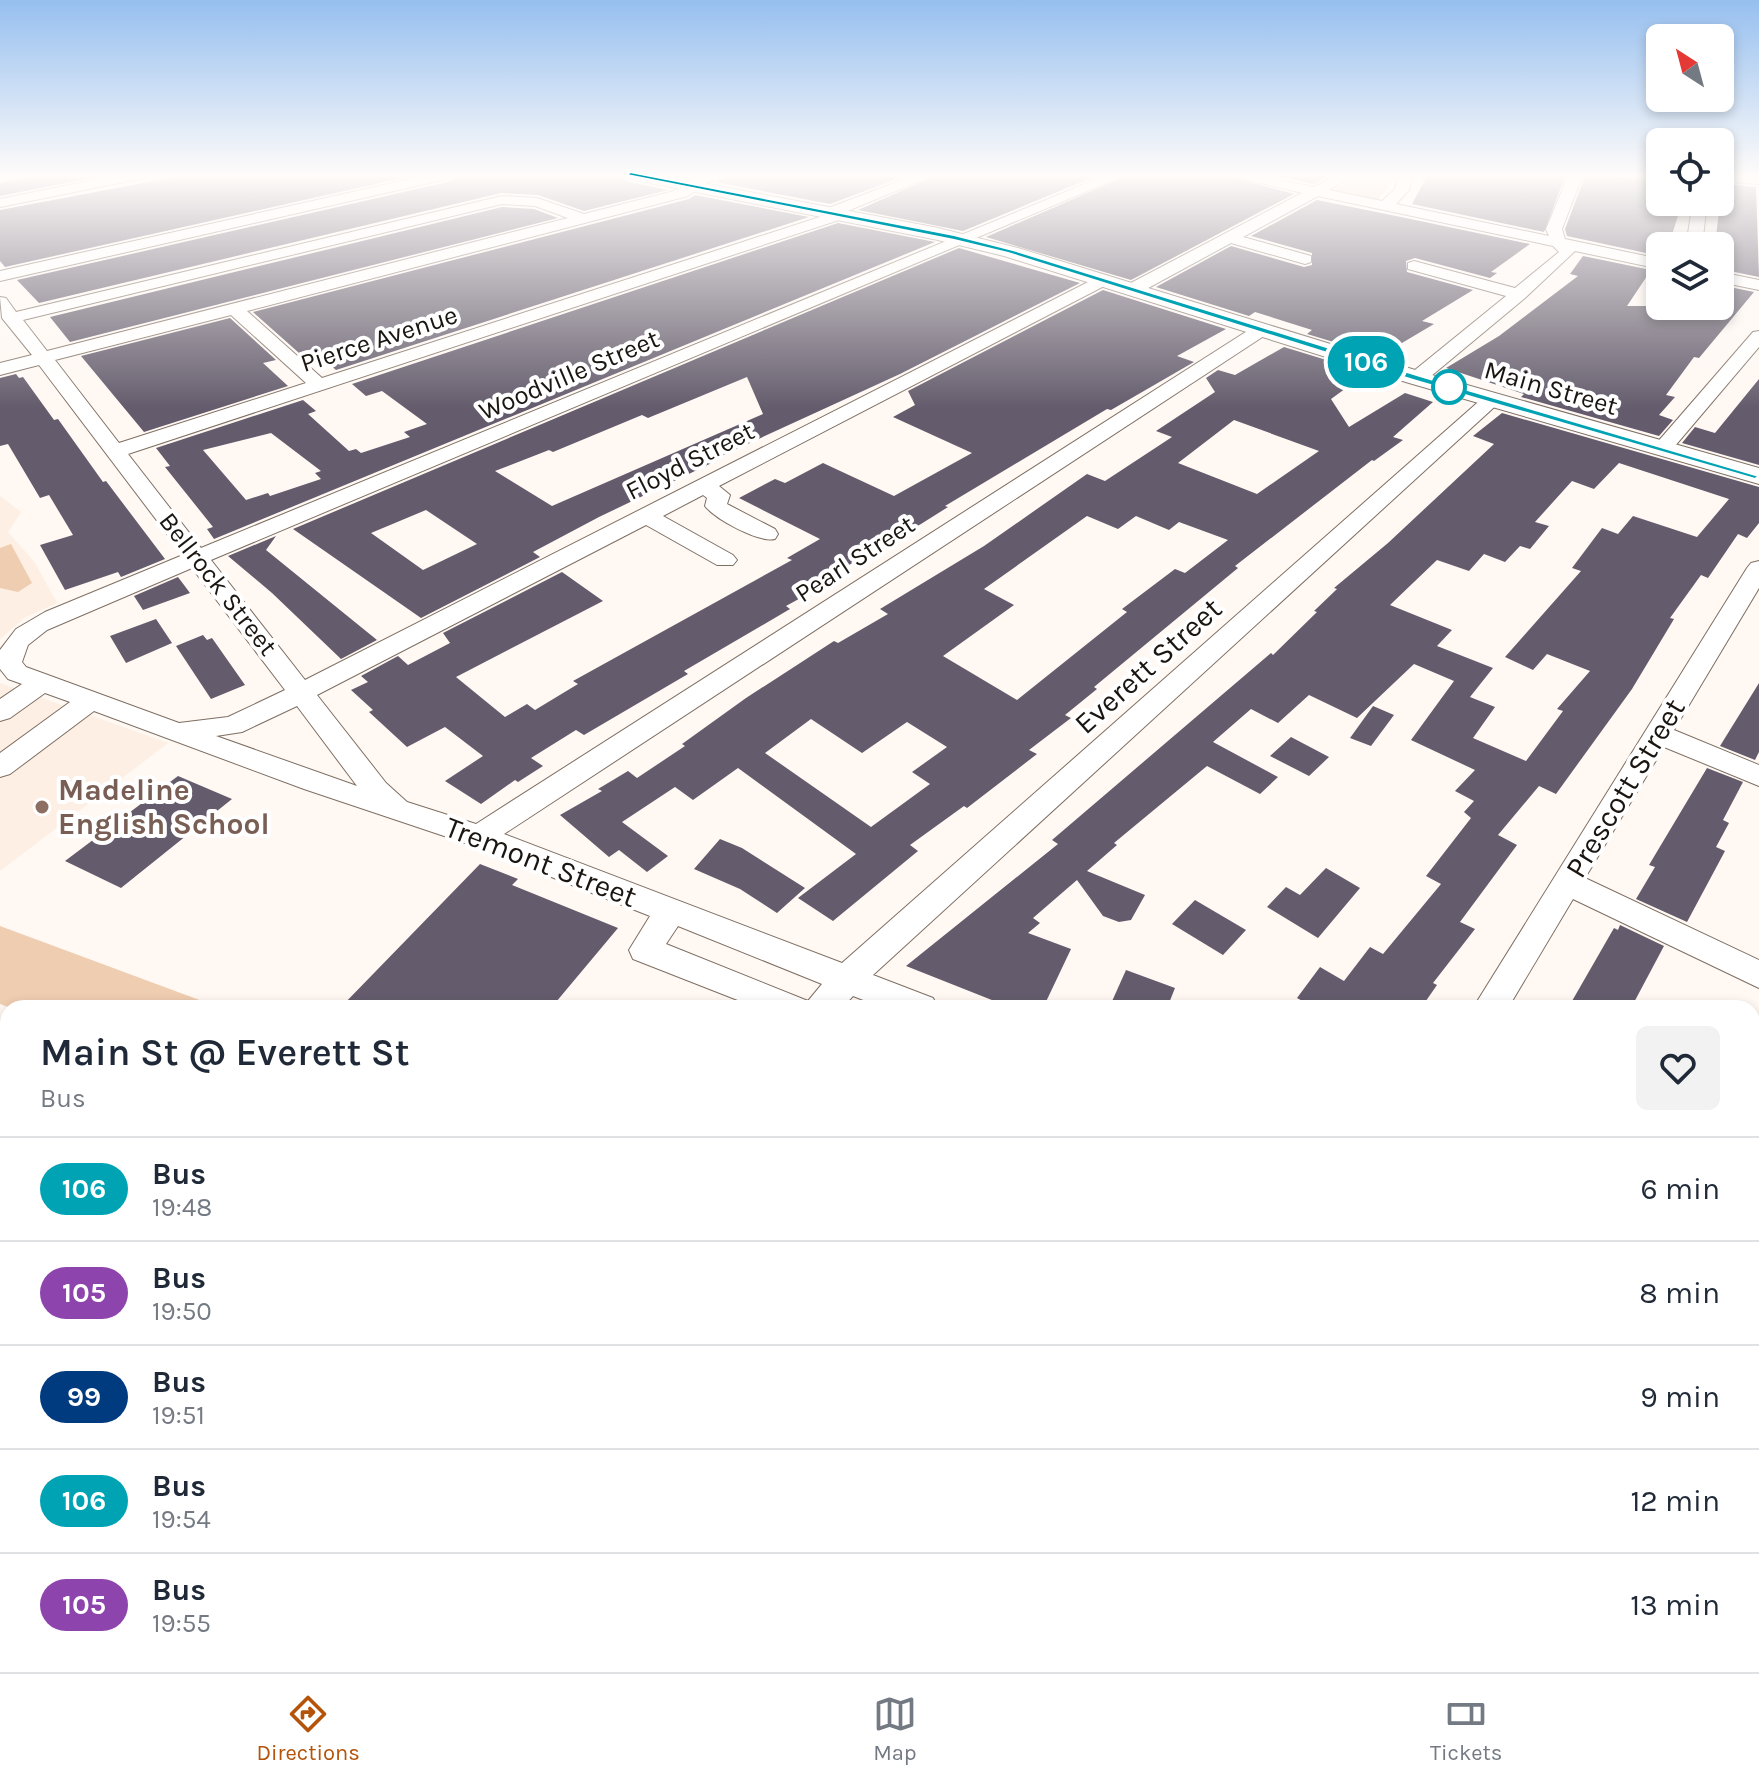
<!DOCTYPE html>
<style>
:root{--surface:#fff;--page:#f2f2f3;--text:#1f2937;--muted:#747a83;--line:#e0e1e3;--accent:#b45309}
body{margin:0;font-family:Karla,sans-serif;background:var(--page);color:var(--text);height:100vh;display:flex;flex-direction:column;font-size:30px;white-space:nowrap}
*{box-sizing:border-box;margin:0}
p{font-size:26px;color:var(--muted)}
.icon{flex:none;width:44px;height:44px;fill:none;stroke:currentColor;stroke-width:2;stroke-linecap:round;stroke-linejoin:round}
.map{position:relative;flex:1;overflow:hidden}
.drawer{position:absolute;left:0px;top:1000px;width:1760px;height:672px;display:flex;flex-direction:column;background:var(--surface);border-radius:24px 24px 0 0;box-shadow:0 4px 12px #0003}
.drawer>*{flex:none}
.badge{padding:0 16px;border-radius:26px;font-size:28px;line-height:52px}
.needle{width:52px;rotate:324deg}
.controls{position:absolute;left:1646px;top:24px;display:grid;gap:16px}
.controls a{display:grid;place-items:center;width:88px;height:88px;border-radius:12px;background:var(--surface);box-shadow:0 4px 12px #0003;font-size:40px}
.map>.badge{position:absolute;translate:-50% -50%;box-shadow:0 0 0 4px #fff}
.round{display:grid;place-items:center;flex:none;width:84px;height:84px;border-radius:12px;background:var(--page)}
.headline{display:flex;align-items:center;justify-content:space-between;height:136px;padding:0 40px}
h1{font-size:38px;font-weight:600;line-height:60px}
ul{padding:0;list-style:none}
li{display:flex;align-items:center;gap:24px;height:104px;padding:0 40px;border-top:2px solid var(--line)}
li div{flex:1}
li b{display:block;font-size:30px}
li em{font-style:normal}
li .badge{min-width:88px;font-weight:700;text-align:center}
.dock{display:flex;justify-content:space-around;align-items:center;height:112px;border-top:2px solid var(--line);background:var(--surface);font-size:22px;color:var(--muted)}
.dock a{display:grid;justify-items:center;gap:4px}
.dock .current{color:var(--accent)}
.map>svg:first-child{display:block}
</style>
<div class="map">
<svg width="1759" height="1672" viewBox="0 0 1759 1672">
<rect width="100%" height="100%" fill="#fff8f3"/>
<g fill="#fdefe3">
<polygon points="0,496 21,512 8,532 35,563 57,603 24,618 0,639"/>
<polygon points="0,683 168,743 0,871"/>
</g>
<g fill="#efcdb1">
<polygon points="1362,174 1394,176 1389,187 1377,201 1332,191"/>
<polygon points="11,544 32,583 18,592 0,588 0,548"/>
<polygon points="0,926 221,1008 11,1008 0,1004"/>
<polygon points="0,1030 8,1033 8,1664 902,1664 901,1672 0,1672"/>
<polygon points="1752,1371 1759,1373 1759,1584 1752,1581"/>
<polygon points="1752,1588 1759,1591 1759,1672 1667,1672 1647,1664 1752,1664"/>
</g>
<g fill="#645c6c" fill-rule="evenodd">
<polygon points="46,174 49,177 66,174 93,174 96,177 0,196 0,183"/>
<polygon points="191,174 420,174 5,267 0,261 0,210"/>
<polygon points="461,174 618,174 629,182 668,190 584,211 538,195 501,193 39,303 17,280 452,181"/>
<polygon points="733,174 910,174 830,204 716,182"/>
<polygon points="940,174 1101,174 963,231 858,210"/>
<polygon points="1131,174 1221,174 1294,194 1131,280 986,237"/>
<polygon points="1265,174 1330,174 1314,184"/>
<polygon points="1428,174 1566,174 1544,232 1412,204"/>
<polygon points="1586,174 1660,181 1660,202 1681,206 1671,238 1666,246 1660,246 1660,256 1567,236 1565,229"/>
<polygon points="1722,184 1756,187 1759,277 1720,269 1720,246 1715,246"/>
<polygon points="695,195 809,217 336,370 312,349 299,353 253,312 689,199"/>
<polygon points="1317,200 1401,217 1530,244 1491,272 1497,273 1490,278 1415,258 1406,261 1407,272 1473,290 1422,321 1434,324 1380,356 1307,334 1312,330 1255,312 1249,316 1156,287 1231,246 1304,267 1312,265 1312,253 1251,236"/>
<polygon points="502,207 534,209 558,218 70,342 50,317"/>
<path d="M 838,223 L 935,242 L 214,539 L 207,529 L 213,527 L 165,467 L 170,466 L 156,448 L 303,400 L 316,411 L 308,414 L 349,451 L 356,449 L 361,453 L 410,437 L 404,432 L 427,424 L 382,391 L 366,396 L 352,384 ZM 271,433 L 321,471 L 315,473 L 321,479 L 270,496 L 268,493 L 246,500 L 203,450 Z"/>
<path d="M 959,248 L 1080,283 L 900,374 L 717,458 L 720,459 L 599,517 L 533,552 L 540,557 L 421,618 L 293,529 ZM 747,377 L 763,414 L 552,506 L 495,471 L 549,450 L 553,452 L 642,415 L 648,418 ZM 426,510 L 477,544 L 423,570 L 371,533 Z"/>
<polygon points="1583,256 1651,270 1627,306 1720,306 1720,285 1754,292 1699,358 1694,357 1666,395 1675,397 1659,415 1673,420 1659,436 1521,397 1524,394 1446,368 1499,336 1578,276 1570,274"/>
<polygon points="1103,290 1226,329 1177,356 1194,362 1111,410 1107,409 945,506 948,507 921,524 812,586 817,589 786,606 790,609 684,671 688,674 584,735 576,730 531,758 543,766 518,782 515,780 481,804 445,781 483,756 445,727 407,747 369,712 373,710 351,690 368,682 361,676 398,656 408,665 450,643 443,633 562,572 603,601 456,677 505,717 527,704 535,710 578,684 573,681 792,560 787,558 820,539 739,498 775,479 785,483 823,463 894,496 972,453 893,417 915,405 908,391"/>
<polygon points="230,318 276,360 263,363 288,386 144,432 81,356"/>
<path d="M 1284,347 L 1359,370 L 1351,375 L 1360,378 L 1331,399 L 1349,427 L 1405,393 L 1433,402 L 1393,437 L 1403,440 L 1374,461 L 1372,460 L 1235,566 L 1238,568 L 1094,687 L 1097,689 L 1065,715 L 1071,718 L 1029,750 L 1037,754 L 967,808 L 964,806 L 910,845 L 918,851 L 833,921 L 798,898 L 856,854 L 738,768 L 693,800 L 675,787 L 622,822 L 668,856 L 647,872 L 619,850 L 609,857 L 560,815 L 602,791 L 598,789 L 628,771 L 637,778 L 685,746 L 682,744 L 746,698 L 834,641 L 838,643 L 888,614 L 880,609 L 984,546 L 1087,474 L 1105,481 L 1172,437 L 1156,431 L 1215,392 L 1206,378 L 1218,370 L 1235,375 ZM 1234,420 L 1319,451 L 1257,494 L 1178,463 ZM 1087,516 L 1118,529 L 1136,516 L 1169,530 L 1179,522 L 1228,540 L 1185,573 L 1175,569 L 1122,609 L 1127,612 L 1017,700 L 943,656 L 1014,605 L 984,589 ZM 811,719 L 862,753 L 907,722 L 947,747 L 912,772 L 930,784 L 871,827 L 765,753 Z"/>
<polygon points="16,374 19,378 23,377 54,420 58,419 103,482 106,481 165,559 121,577 118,572 65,590 40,545 73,535 49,495 40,498 8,444 0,446 0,378"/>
<polygon points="1759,379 1759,465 1682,443 1695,427 1715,433"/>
<path d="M 1502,413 L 1759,487 L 1759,523 L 1747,538 L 1738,534 L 1708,578 L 1701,575 L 1670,618 L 1674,619 L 1632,689 L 1556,794 L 1539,786 L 1498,835 L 1517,845 L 1460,922 L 1475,929 L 1433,983 L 1437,985 L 1421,1008 L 1315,1008 L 1297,998 L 1320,967 L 1344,981 L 1370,947 L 1383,954 L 1441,884 L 1426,876 L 1471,818 L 1464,812 L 1474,801 L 1455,791 L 1475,770 L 1411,740 L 1454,681 L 1414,664 L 1357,718 L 1309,695 L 1278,723 L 1251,709 L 1213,742 L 1278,777 L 1260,794 L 1207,766 L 1114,843 L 1117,845 L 1087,871 L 1145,895 L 1131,920 L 1119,922 L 1103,916 L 1077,880 L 1033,918 L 1040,923 L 1028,933 L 1071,949 L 1043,1008 L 1012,1008 L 906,966 L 1058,844 L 1052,840 L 1271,653 L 1273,655 L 1317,612 L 1314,611 L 1337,589 L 1334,588 L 1388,543 L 1494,444 L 1473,436 ZM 1619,463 L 1729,499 L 1697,537 L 1633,516 L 1618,534 L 1602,528 L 1572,568 L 1581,571 L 1505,657 L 1533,670 L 1547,654 L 1590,671 L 1557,709 L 1563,711 L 1526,761 L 1473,738 L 1495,707 L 1470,697 L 1493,668 L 1437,646 L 1452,630 L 1390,605 L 1437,560 L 1469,571 L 1484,554 L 1505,562 L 1520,546 L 1530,549 L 1549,526 L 1535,522 L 1572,481 L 1594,489 Z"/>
<polygon points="276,536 266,550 377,640 341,659 272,593 228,556"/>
<polygon points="178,577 190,593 143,610 134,596"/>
<polygon points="156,619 172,643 126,663 110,636"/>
<polygon points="203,635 207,640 212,638 245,685 211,699 176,646"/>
<polygon points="1759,683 1759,752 1755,760 1720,746"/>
<polygon points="1373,706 1394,715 1371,746 1350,738"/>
<polygon points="1291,737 1329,757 1309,776 1270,756"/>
<polygon points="1707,768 1743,782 1723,820 1729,823 1716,847 1725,851 1687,922 1636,899 1655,867 1649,865"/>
<polygon points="178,776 232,799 121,888 65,861"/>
<polygon points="720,839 742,848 805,888 777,913 740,889 694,869"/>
<polygon points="480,864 518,879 512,885 618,928 551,1008 340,1008"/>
<polygon points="1326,868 1360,888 1318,938 1267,907 1286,887 1300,895"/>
<polygon points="1195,900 1246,930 1223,955 1172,924"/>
<polygon points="1620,925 1664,946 1631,1008 1568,1008 1614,928 1618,930"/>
<polygon points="1126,970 1175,988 1167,1008 1109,1008"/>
</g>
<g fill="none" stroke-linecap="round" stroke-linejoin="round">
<g stroke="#7e6f63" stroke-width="2">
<g id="minor">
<polygon points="124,174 151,174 144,178 0,207 0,199"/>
<polygon points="433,174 458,174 451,178 0,281 0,271"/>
<path d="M 708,174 L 730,174 L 704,184 L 688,196 L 247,311 L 322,378 L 823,216 L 823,210 L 918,174 L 937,174 L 845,212 L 847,215 L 845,218 L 128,454 L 201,548 L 1109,174 L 1128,174 L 211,560 L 305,680 L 1098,277 L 1110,277 L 1110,283 L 719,486 L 730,495 L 727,504 L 775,529 L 778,534 L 775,539 C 759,543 715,519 705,506 L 707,498 L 703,495 L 663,516 L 733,555 L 737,560 L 733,565 L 717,565 L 646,525 L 317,695 L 386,783 L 407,802 L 476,824 L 1255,326 L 1267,326 L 1270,330 L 1267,334 L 504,834 L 842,963 L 1485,396 L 1499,396 L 1502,400 L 873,975 L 933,998 L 938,1008 L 884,1008 L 853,996 L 842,1008 L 758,1008 L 633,959 L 629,950 L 650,916 L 468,844 L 304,789 L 94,711 L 10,774 L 0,777 L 0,753 L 70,702 L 45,693 L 10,718 L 0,721 L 0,699 L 22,684 L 8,679 L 0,669 L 0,650 L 16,629 L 45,612 L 183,555 L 39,365 L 0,375 L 0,363 L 32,355 L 2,318 L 0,297 L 6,298 L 16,312 L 502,196 L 537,198 L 584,214 L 678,190 L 694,178 ZM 502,204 L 535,206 L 568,218 L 47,351 L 23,320 ZM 231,315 L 306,383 L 119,443 L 55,360 ZM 192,568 L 285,690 L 228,717 L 179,723 L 26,667 L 22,662 L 28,645 L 47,630 ZM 297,706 L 357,786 L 216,736 L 242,732 ZM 678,926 L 822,984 L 808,1001 L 666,944 Z"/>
<polygon points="1224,174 1250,174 1314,187 1339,174 1356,174 1329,190 1382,201 1395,189 1399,174 1413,174 1409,190 1396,204 1549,236 1546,229 1569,174 1583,174 1562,229 1565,239 1660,259 1660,269 1575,251 1525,298 1424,382 1410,382 1408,378 1410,374 1506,296 1408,269 1408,263 1414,261 1515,288 1559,252 1553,246 1318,196 1243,237 1311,256 1311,262 1305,264 1231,243 1139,293 1127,293 1125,289 1127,285 1302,193"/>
<polygon points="1720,174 1759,176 1759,184 1720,181"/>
<polygon points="1693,202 1707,202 1702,246 1686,246"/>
<polygon points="1720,272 1759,280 1759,290 1720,282"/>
<polygon points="1759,331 1759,347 1669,453 1655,453 1652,449 1655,445 1753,332"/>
<polygon points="1759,561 1759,588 1674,730 1759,765 1759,786 1664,747 1585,878 1759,960 1759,988 1573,899 1508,1008 1473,1008 1747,568 1751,563"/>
<polygon points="1752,1303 1759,1305 1759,1347 1752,1345"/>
<polygon points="996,1664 1046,1664 1045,1672 995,1672"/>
<polygon points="1498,1664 1564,1664 1567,1672 1501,1672"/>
</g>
</g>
<g stroke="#7e6f63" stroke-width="2">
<polygon id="major" points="621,174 656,174 938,228 1018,248 1425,373 1759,468 1759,484 1409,383 1004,256 938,240 630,179"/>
</g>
<use href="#minor" fill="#fff" fill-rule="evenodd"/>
<use href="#major" fill="#fff" fill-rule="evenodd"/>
</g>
<linearGradient id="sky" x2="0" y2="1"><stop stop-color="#96bfef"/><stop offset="0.43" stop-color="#fffcfa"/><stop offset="1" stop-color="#fffcfa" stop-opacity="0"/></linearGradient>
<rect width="1759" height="408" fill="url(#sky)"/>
<polygon fill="#00a3b4" stroke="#fff" stroke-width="2" points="630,172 954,235 1013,250 1420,376 1759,476 1755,479 1413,380 1008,253 954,240 627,175"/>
<circle fill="#fff" stroke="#00a3b4" stroke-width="4" cx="1449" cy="387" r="16"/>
<circle fill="#8d6e63" stroke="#fff" stroke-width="3" cx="42" cy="807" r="8"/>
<g text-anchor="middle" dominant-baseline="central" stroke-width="8" stroke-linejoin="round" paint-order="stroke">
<g font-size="26" fill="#1a1510" stroke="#fff">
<text transform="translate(379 339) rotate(-18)">Pierce Avenue</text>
<text transform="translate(569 375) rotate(-23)">Woodville Street</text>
<text transform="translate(1551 388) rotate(16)">Main Street</text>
<text transform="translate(690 461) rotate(-27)">Floyd Street</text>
<text transform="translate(855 559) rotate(-33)">Pearl Street</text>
<text transform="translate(218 584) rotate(52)">Bellrock Street</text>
</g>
<g font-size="30" fill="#1a1510" stroke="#fff">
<text transform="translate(1148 666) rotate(-42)">Everett Street</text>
<text transform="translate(1625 788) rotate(-59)">Prescott Street</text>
<text transform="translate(541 862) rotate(21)">Tremont Street</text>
</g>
<g font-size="30" font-weight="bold" fill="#785e54" stroke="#fff" text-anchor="start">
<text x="58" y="790">Madeline<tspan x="58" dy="34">English School</tspan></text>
</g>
</g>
</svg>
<div class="controls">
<a><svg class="needle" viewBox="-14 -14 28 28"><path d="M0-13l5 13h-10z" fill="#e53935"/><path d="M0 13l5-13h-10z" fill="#747a83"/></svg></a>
<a><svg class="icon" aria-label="locate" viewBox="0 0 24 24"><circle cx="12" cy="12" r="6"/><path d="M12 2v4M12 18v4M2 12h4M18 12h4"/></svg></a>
<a><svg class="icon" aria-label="layers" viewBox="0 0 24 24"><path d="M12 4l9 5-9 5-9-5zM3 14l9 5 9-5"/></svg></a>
</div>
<b class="badge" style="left:1366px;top:362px;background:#00a3b4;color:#fff">106</b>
<section class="drawer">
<div class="headline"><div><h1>Main St @ Everett St</h1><p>Bus</p></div><a class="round"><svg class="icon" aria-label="heart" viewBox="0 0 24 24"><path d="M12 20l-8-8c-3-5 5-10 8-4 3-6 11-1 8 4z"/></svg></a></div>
<ul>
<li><span class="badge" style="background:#00a3b4;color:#fff">106</span><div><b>Bus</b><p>19:48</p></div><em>6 min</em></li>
<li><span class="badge" style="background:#8e44ad;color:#fff">105</span><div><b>Bus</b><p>19:50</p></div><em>8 min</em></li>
<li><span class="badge" style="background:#003b80;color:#fff">99</span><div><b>Bus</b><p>19:51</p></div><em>9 min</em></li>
<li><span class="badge" style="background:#00a3b4;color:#fff">106</span><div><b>Bus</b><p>19:54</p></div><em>12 min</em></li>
<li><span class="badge" style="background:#8e44ad;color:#fff">105</span><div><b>Bus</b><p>19:55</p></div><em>13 min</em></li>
</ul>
</section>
</div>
<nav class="dock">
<a class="current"><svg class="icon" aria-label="directions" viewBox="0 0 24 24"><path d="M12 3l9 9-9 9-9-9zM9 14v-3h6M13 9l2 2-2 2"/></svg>Directions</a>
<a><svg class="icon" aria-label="map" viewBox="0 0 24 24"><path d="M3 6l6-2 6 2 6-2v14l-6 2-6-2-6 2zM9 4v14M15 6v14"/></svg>Map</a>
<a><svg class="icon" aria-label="tickets" viewBox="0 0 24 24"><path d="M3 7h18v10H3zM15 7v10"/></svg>Tickets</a>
</nav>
